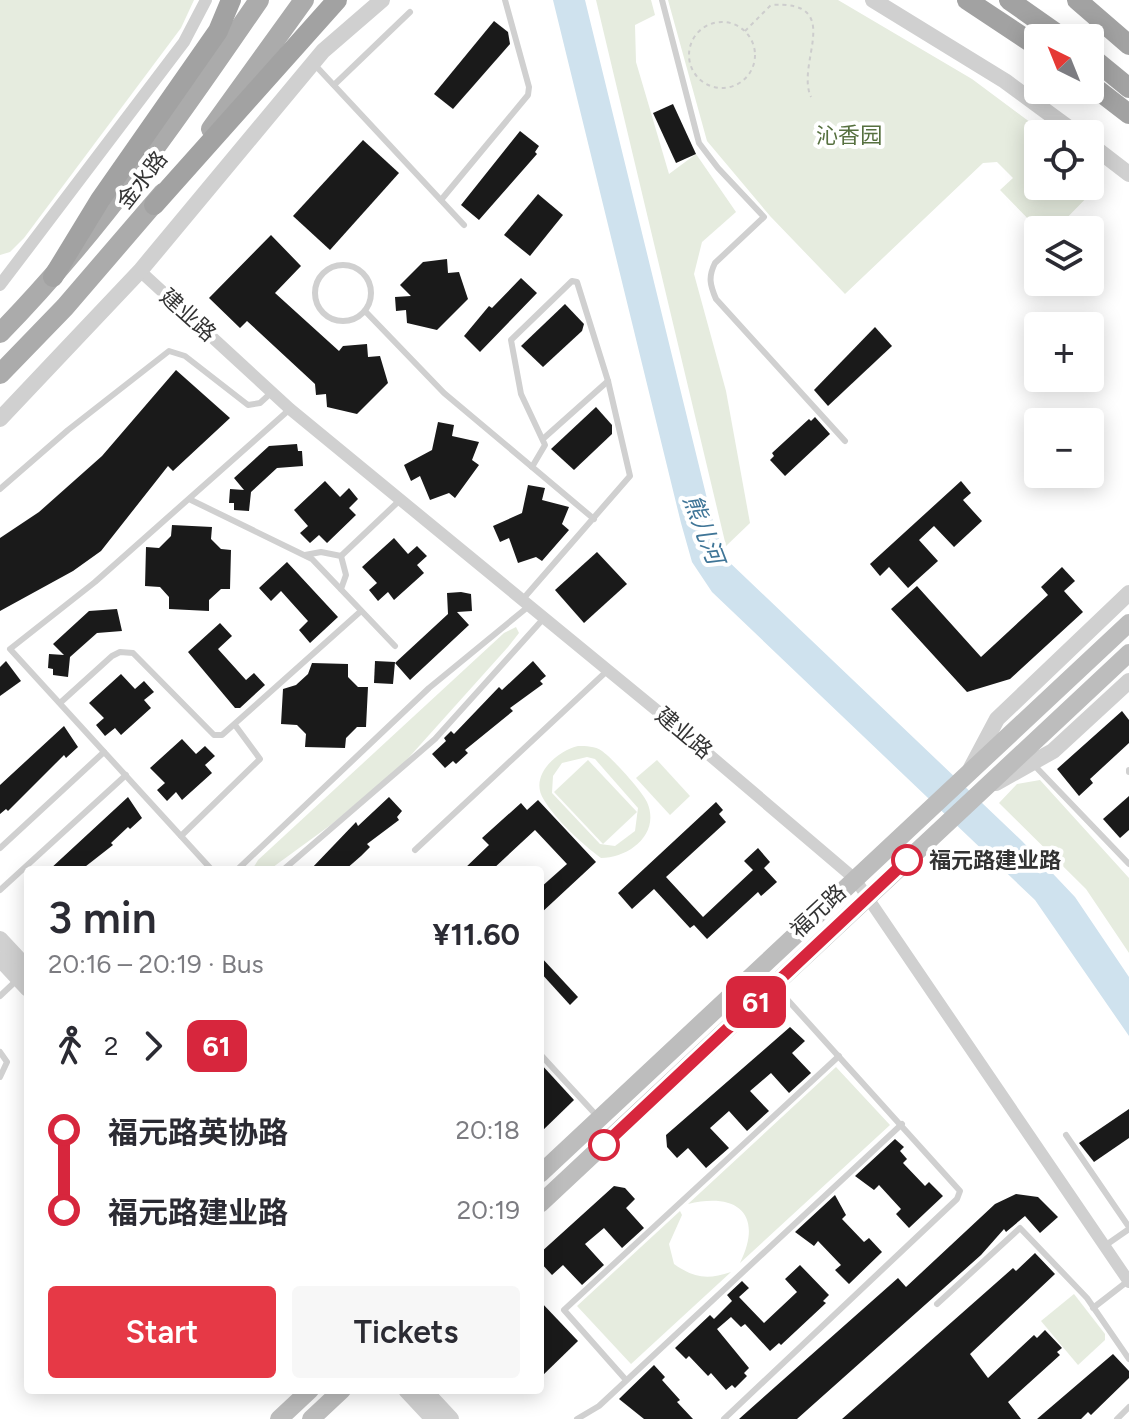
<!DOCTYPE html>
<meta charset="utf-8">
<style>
:root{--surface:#fff;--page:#f7f7f7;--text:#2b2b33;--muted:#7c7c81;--accent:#e63946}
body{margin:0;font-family:Figtree,"Noto Sans SC",sans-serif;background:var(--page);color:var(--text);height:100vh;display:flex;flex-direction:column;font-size:30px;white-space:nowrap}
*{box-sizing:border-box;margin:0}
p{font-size:26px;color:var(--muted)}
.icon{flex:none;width:44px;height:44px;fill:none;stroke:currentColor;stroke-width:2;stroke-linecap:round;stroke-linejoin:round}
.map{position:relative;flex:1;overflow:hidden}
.side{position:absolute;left:24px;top:866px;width:520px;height:528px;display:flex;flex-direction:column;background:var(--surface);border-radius:8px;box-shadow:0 4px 20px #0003}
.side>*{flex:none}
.badge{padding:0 16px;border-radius:12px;font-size:28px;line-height:52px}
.needle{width:52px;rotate:317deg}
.tools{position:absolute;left:1024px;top:24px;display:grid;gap:16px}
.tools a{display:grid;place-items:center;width:80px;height:80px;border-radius:8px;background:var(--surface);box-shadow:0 4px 20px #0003;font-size:40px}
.map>.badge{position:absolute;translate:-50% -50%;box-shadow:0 0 0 4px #fff}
.legs{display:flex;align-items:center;gap:12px;height:88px;padding:0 24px;font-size:26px}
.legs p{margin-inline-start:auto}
.overview{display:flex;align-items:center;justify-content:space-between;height:136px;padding:0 24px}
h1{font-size:44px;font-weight:600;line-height:60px}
.action{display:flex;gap:16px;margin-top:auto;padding:16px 24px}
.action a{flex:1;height:92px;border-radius:8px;background:var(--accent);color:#fff;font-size:32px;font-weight:600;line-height:92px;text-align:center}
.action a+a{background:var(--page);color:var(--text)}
ul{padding:0 24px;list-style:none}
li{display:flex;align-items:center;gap:28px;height:80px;font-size:30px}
li i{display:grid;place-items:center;width:12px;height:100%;margin:0 10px;background:currentColor}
li i::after{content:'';width:20px;height:20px;margin:-10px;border:6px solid;border-radius:50%;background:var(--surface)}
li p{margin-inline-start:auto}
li:first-child i{background:linear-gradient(#0000 50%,currentColor 0)}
li:last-child i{background:linear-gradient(currentColor 50%,#0000 0)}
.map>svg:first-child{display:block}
</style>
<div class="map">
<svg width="1129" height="1419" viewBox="0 0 1129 1419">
<rect width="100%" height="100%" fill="#fff"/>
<g fill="#e6ecdf" fill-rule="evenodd">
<polygon points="0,0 194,0 181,28 24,238 10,252 0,255"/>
<polygon points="596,0 651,0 655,15 635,25 636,62 669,174 696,154 736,212 702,242 694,274 726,391 750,523 726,546"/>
<polygon points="668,0 838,0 972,79 1046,134 1038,134 1038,186 1090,186 1090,172 1101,183 1055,230 1039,230 1000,190 1013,178 997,162 983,163 845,294 770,216 707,141"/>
<polygon points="516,627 519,633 508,647 403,764 332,824 269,870 252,870 258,860 504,633"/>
<path d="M 578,746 C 586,746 595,746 602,751 C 612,758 642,791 647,802 C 661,834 629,858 601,858 C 582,844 556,820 544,800 C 528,776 557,751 578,746 ZM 587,757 L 595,759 L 638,808 L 635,831 L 615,846 L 600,844 L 552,793 L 553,776 L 562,763 Z"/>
<polygon points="588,760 637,812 603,844 554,792"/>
<polygon points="657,760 690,796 670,815 636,778"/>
<polygon points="1040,780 1129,878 1129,953 1086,889 999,803 1017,784"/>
<path d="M 836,1067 L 890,1125 L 740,1263 C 764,1214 737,1192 688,1204 Z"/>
<path d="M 680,1211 L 682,1215 L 669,1244 L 674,1264 C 694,1278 707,1280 731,1272 L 631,1364 L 577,1306 Z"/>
<polygon points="1074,1294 1105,1334 1105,1340 1078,1365 1041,1321"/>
</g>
<polygon fill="#cfe2ee" points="553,0 585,0 711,515 726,559 1022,841 1075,897 1129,977 1129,1036 1035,900 712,592 692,562 681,523"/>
<g fill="#1a1a1a">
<polygon points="494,21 508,32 510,44 453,109 434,94"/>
<polygon points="673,104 696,154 676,163 653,113"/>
<polygon points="520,131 539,146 535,152 537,154 479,220 461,205"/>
<polygon points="363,140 399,173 330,250 293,216"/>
<polygon points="538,194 563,215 530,256 504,235"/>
<polygon points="271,235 301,266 275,293 339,351 343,346 367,344 368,357 380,356 388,383 357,414 327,407 326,394 316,395 315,384 247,321 240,328 209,298"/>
<polygon points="447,259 448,273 459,272 468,299 437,330 407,323 406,310 396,311 395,297 411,296 400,285 423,262"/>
<polygon points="521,278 537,293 480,352 464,336 489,306 492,308"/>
<polygon points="565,304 584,324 582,331 543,367 521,346"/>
<polygon points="875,327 892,346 828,406 814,390"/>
<polygon points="176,370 230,418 173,471 168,466 101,551 73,571 0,611 0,538 39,512 102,456"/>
<polygon points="596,407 612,425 612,434 574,470 551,449"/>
<polygon points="815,417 830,434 785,476 770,460 774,456 772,453 809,419 811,421"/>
<polygon points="438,422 454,425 452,436 479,442 472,460 479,465 455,498 449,493 430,500 420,476 411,481 404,465 432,450"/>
<polygon points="297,444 298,451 302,451 303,466 277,468 251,492 249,511 234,510 234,503 229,503 230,489 244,490 234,478 269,446"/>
<polygon points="325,481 340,497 349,488 358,499 349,508 356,515 327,543 319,535 310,543 300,533 308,526 294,510"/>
<polygon points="961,481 971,493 963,500 982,521 954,547 934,526 919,540 938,561 908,588 889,567 880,576 870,564"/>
<polygon points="528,485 545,488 542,500 569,507 562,524 569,530 542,561 536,557 518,563 509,538 500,542 493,526 522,513"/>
<polygon points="172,525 212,527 211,539 221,549 231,550 230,589 221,589 209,600 209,611 169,609 169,597 160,587 145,586 146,547 159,548 171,536"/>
<polygon points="394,538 408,554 417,546 427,556 417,565 424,573 394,600 388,592 378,601 369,590 377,583 362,567"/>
<polygon points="597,552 627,584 584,623 555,590"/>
<polygon points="287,562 338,617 310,643 299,630 308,621 281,591 271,601 259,588"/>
<polygon points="1062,567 1075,581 1064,591 1083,612 1010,679 967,692 891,609 917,586 981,657 1048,595 1041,587"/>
<polygon points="461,592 471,594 472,611 457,612 469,625 410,680 395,663 448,614 447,593"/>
<polygon points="117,609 122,631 97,633 70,657 68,677 53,675 53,669 48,668 49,654 64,655 53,644 89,611"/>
<polygon points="220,623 232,636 218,649 246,680 254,673 265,685 240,708 235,708 188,652"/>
<polygon points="6,661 21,681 0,696 0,667"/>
<polygon points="375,661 395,662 393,684 374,683"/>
<polygon points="533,661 546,676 540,681 543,684 510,708 513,711 465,750 468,753 456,764 453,761 445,768 432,754 446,741 444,738 451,731 454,734 499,687 502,690"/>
<polygon points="312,663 348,664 348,677 358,687 368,687 366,727 357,727 346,738 345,748 305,747 306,734 297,725 281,724 283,689 296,685 308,674"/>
<polygon points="121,674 135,689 144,681 154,692 144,700 151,708 121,735 115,728 105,736 96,725 104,718 89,703"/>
<polygon points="1122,711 1129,720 1129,743 1090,779 1093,783 1079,796 1057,769"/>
<polygon points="64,726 78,747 66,758 64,755 8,811 6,809 0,814 0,785"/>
<polygon points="182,739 196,754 205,746 215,756 205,765 212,773 182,800 176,792 167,801 157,790 165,783 150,768"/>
<polygon points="1129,796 1129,830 1120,838 1103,819"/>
<polygon points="128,797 142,818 130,829 128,827 111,843 113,845 81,870 49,870"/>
<polygon points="389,797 402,811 397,817 399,820 367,844 370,847 361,856 345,870 310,870 356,822 358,826"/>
<polygon points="538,800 596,862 540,914 540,888 567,864 535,830 492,870 463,870 489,845 482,838 521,803 527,810"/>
<polygon points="716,802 723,810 719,814 726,822 666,877 703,917 753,870 744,861 758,848 770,862 764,868 777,882 761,896 758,892 707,939 694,925 690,928 654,889 632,909 618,893"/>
<polygon points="540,956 578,997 570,1005 540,972"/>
<polygon points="790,1027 805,1041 792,1053 811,1073 789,1093 771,1073 750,1091 769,1111 747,1131 729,1111 710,1128 729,1148 706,1168 688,1148 677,1158 667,1147 666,1135"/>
<polygon points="540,1063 574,1100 540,1133"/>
<polygon points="1129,1109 1129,1138 1094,1162 1079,1143"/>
<polygon points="895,1139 904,1147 900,1151 907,1159 903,1163 925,1186 929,1182 943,1196 909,1228 896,1214 901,1209 879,1185 874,1190 855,1176"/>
<polygon points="614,1186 625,1188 635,1199 626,1208 644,1228 622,1248 604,1228 585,1244 604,1265 582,1285 563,1265 552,1275 540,1262 540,1253"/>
<polygon points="1016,1194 1038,1197 1058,1217 1040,1233 1025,1216 1006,1232 1004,1229 981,1255 797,1419 739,1419 898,1278 906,1287 995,1204"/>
<polygon points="835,1195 846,1215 842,1219 864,1242 869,1238 882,1252 849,1284 835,1270 841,1265 818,1241 814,1246 795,1232"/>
<polygon points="1035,1253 1055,1274 970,1354 988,1378 1034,1335 1037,1338 1045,1330 1062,1348 1057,1352 1060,1355 1008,1402 1021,1419 842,1419 1013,1268 1016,1271"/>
<polygon points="800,1265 829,1295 823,1301 826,1303 781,1345 779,1343 770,1351 745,1324 741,1327 731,1317 717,1329 749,1368 744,1373 747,1376 735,1388 732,1385 726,1390 711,1373 708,1376 689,1356 686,1359 675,1348 710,1315 714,1319 732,1301 727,1295 742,1281 749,1288 739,1297 764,1323 797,1292 785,1279"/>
<polygon points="540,1301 578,1341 540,1378"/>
<polygon points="1113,1354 1129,1371 1129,1378 1091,1415 1088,1412 1081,1419 1037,1419"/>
<polygon points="654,1365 665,1377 662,1380 680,1400 677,1402 693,1419 644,1419 619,1399"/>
</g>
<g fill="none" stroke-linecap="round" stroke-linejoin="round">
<g stroke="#cdcdcd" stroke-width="2" stroke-dasharray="4 4" stroke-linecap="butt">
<circle cx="722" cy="55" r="33"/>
<path d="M 745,31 L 771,5 C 846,0 795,63 811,97"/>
</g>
<g stroke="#d0d0d0" stroke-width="6">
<path d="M 662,0 L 699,143 L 718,168 L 764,217 L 715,263 C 708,277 710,285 716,299 L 845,441"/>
<polyline points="315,65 464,225"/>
<polyline points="334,85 410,12"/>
<polyline points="441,200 528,95 529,87 505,0"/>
<circle cx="343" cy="293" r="28"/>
<polyline points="365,311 444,393 594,519"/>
<polyline points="544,438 608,381"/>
<polyline points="0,489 68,430 169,351 185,356 248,405 260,403 272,392"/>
<polyline points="191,500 312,559 395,646"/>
<polyline points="305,555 321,552 341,556 346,575 341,589"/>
<polyline points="341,556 399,501"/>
<polyline points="523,599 630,476 608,381 577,282 572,281 511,340 521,394 545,445 532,467"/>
<polyline points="60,703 112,656 120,652 133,653 214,735 222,735 361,611"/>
<polyline points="1033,764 1129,864"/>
<polyline points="1129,770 1129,772"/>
<polyline points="181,836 260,759 235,725"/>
<polyline points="0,848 104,752"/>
<polyline points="415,850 608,670"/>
<polyline points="212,870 10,649 95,582 290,409"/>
<polyline points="237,870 429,688 529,606"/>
<polyline points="283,870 435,739 544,618"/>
<polyline points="0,890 126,775"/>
<polyline points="0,996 18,979"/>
<polyline points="0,1052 7,1062 0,1077"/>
<polyline points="540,1054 597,1116"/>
<polyline points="1066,1135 1129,1227"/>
<polyline points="1106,1245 1129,1229"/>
<polyline points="937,1304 1020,1228 1087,1298 1129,1359"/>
<polyline points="1093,1308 1128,1281"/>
<polyline points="626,1380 564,1310 839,1056"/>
<polyline points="577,1419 599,1406 902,1124"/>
<polyline points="724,1419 957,1199 960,1191 776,987"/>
<polyline points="1117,1419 1129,1407"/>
</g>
<g stroke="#d0d0d0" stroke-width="12">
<polyline points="140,271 290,409 666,718 855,879 1129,1282"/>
<polyline points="0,285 184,42 206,0"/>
</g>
<g stroke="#d0d0d0" stroke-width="16">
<polyline points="873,0 1005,81 1077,134"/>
<polyline points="1090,144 1129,174"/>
<polyline points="0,419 140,271 323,51 382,0"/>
<polyline points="971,768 997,719 1129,593"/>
<polyline points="996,783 1053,751 1129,681"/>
<polyline points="0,939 28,969"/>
<polyline points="0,959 28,989"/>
<polyline points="406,1390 433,1419"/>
<polyline points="424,1390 451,1419"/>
</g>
<g stroke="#bdbdbd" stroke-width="18">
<polyline points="540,1174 1129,623"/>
<polyline points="540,1204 1129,653"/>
<polyline points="279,1419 310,1390"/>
<polyline points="311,1419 342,1390"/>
</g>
<g stroke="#ababab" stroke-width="20">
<polyline points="211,129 304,0"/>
<path d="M 0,333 C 100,231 179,117 259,0"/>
<polyline points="0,374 65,307 163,193"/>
</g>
<g stroke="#a2a2a2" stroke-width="20">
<polyline points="967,0 1038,47"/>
<polyline points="1009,0 1063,38"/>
<polyline points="1077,0 1129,45"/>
<polyline points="1090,56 1129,88"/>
<polyline points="1090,84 1129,114"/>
<polyline points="154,205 337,0"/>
<polyline points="53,277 100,200 218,31 231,0"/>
</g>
</g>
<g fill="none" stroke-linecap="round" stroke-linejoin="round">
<g stroke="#fff" stroke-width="18">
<polyline id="line-1" points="604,1145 907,860"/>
</g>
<use href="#line-1" stroke="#d7263d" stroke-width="12"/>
</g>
<g fill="#fff" stroke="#d7263d" stroke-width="4">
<circle cx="907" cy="860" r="14"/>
<circle cx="604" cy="1145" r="14"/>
</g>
<g text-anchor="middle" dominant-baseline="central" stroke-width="8" stroke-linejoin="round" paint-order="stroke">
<g font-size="22" fill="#56703f" stroke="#fff">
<text x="849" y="135">沁香园</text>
</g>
<g font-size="22" fill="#333" stroke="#fff">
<text transform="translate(142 180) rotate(-52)">金水路</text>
<text transform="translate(188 315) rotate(42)">建业路</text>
<text transform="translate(684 733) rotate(40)">建业路</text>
<text transform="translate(818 911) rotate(-43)">福元路</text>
</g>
<g font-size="22" font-weight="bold" fill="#333" stroke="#fff" text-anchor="start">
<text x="929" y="860">福元路建业路</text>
</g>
<g font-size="24" font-style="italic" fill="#3f7597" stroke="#fff">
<text transform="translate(704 529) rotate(69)">熊儿河</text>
</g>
</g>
</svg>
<div class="tools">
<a><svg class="needle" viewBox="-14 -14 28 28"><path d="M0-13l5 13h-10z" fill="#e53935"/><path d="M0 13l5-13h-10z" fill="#7c7c81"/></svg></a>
<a><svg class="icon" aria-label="locate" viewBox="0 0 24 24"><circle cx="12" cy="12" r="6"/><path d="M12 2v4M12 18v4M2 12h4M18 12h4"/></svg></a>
<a><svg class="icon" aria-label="layers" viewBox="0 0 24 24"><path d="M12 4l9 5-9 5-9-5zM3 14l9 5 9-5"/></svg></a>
<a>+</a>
<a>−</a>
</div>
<b class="badge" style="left:756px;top:1002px;background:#d7263d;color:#fff">61</b>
<section class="side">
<div class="overview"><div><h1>3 min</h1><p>20:16 – 20:19 · Bus</p></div><b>¥11.60</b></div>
<div class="legs"><svg class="icon" aria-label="walk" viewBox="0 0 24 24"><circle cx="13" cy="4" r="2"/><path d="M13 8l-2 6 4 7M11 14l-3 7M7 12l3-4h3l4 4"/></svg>2<svg class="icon" aria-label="forward" viewBox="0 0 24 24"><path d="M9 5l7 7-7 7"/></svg><b class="badge" style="background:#d7263d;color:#fff">61</b></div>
<ul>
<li><i style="color:#d7263d"></i><b>福元路英协路</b><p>20:18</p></li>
<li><i style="color:#d7263d"></i><b>福元路建业路</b><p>20:19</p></li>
</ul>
<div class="action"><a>Start</a><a>Tickets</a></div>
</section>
</div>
